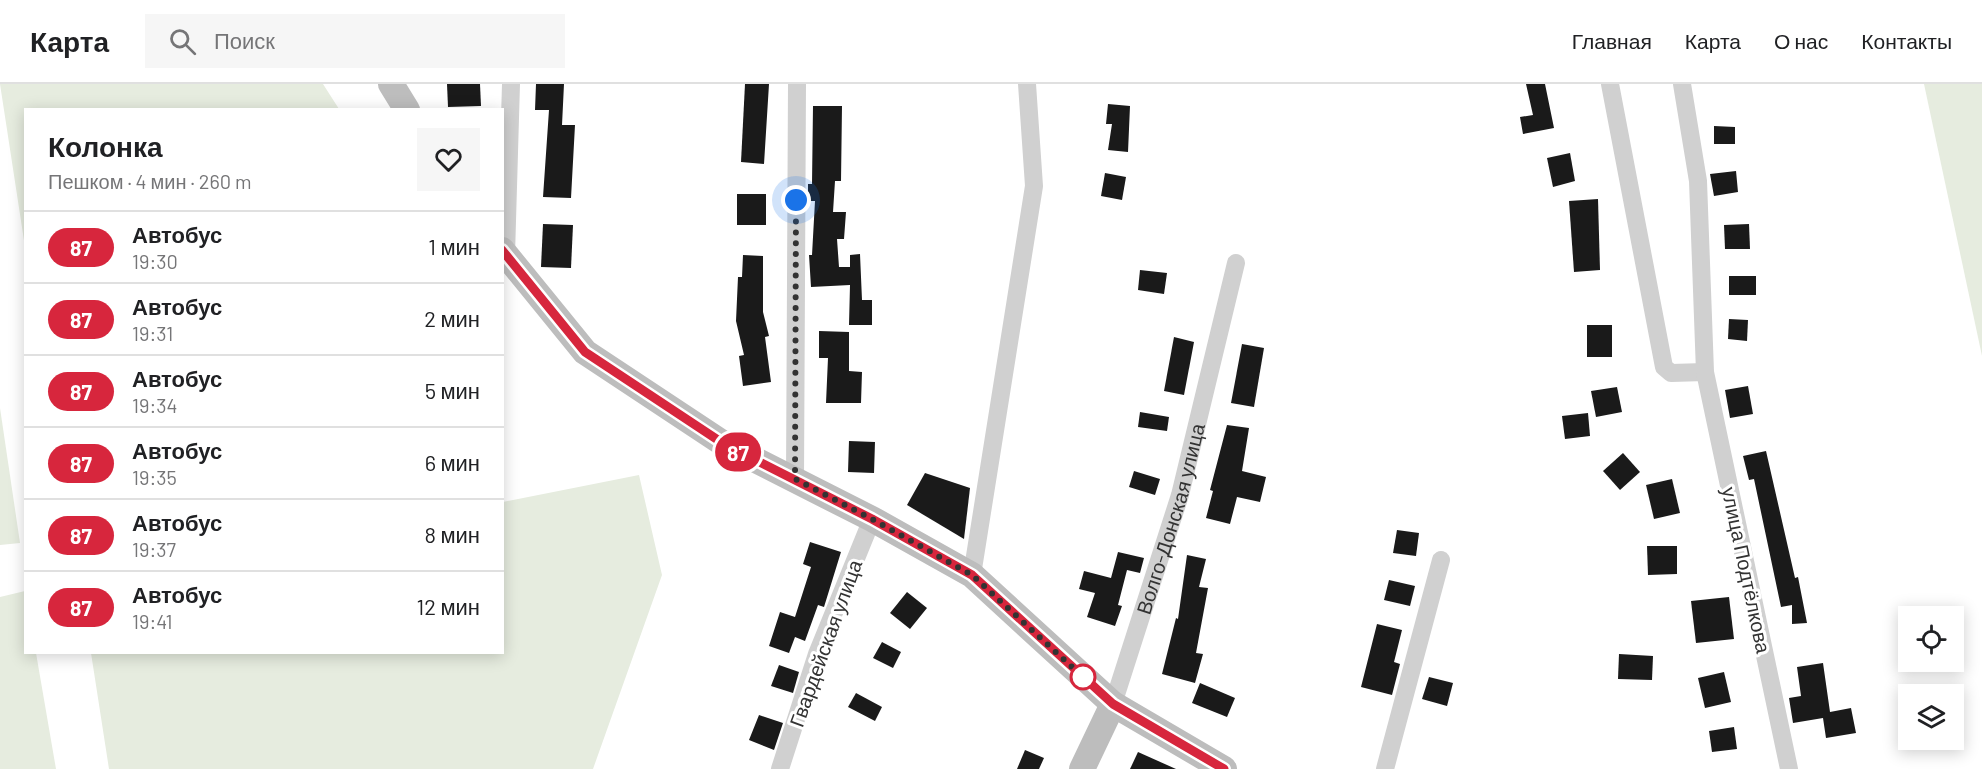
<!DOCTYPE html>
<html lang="ru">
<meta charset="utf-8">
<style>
:root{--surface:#fff;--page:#f6f6f6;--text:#202124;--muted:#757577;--line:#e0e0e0}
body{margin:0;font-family:Barlow,sans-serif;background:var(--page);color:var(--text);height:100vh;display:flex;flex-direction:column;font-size:22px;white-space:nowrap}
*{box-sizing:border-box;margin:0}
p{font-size:20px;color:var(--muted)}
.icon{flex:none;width:33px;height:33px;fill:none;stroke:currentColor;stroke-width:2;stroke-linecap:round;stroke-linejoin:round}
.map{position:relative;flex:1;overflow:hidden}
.side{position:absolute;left:24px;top:24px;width:480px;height:546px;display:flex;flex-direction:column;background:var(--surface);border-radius:0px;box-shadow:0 3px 15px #0003}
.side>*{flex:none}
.badge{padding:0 12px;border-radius:20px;font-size:21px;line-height:39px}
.controls{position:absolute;left:1898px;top:522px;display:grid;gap:12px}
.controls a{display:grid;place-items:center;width:66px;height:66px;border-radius:0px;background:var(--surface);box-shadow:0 3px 15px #0003;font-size:30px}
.you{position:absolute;width:30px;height:30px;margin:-15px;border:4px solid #fff;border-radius:50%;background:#1a73e8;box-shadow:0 0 0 9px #1a73e833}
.map>.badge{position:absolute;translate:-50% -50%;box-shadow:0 0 0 3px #fff}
.round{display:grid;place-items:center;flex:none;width:63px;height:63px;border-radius:0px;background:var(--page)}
.summary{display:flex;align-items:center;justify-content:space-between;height:102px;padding:0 24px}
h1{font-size:28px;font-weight:700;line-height:45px}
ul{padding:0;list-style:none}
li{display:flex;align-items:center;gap:18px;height:72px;padding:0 24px;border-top:2px solid var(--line)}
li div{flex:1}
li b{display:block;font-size:22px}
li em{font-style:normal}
li .badge{min-width:66px;font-weight:700;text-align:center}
header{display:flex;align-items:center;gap:36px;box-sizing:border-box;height:84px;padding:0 30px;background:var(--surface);border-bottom:2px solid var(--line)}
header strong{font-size:28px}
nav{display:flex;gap:33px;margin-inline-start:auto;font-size:21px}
.search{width:420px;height:54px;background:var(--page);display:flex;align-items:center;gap:15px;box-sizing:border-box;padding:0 21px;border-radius:0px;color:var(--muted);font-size:22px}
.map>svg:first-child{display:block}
</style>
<header>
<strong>Карта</strong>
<div class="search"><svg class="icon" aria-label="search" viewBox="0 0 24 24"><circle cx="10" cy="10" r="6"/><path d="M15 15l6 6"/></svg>Поиск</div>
<nav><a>Главная</a><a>Карта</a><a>О нас</a><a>Контакты</a></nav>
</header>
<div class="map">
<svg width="1982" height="685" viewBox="0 0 1982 685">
<rect width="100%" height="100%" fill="#fff"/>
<g fill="#e6ecdf">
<polygon points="0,0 323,0 339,25 26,26 25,163"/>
<polygon points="1924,0 1982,0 1982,272"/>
<polygon points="0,324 20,459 0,461"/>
<polygon points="639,391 662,491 593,685 109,685 91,569 502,568 503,418"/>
<polygon points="25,507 26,568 36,569 56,685 0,685 0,513"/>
</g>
<g fill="#1a1a1a">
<polygon points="447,0 480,0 481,22 448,23"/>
<polygon points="536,0 564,0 562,41 575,41 571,114 543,113 549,26 535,26"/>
<polygon points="745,0 769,0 764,80 741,78"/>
<polygon points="1526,0 1545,0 1554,44 1523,50 1520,33 1533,31"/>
<polygon points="1108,20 1130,22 1128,68 1108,66 1112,40 1106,40"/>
<polygon points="813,22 842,22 841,97 835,97 833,128 846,128 844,155 837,155 839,183 850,183 850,171 860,170 862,216 872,216 872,241 849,241 850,201 811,203 809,171 812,171 815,117 808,117 808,100 812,100"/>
<polygon points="1714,42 1735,43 1735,60 1714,60"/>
<polygon points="1570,69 1575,97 1553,103 1547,74"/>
<polygon points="1736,87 1738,108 1714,112 1710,90"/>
<polygon points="1105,89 1126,93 1122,116 1101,112"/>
<rect x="737" y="110" width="29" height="31"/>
<polygon points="1598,115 1600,186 1574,188 1569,117"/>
<polygon points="543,140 573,141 571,184 541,183"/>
<polygon points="1749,140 1750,165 1725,165 1724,141"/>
<polygon points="743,171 763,172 763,228 769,252 765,253 771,298 743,302 739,272 744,271 736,237 738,193 742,193"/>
<polygon points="1140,186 1167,189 1164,210 1138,206"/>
<rect x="1729" y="192" width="27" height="19"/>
<polygon points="1729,235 1748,236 1747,257 1728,255"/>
<rect x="1587" y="241" width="25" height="32"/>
<polygon points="819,247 849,248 849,287 862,288 861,319 826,319 828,274 819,274"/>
<polygon points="1174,253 1194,258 1184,311 1164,307"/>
<polygon points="1242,260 1264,264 1254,323 1231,319"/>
<polygon points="1748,302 1753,330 1730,334 1725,306"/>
<polygon points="1617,303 1622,328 1596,333 1591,307"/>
<polygon points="1140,328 1169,333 1167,347 1138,343"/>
<polygon points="1588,329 1590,352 1565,355 1562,332"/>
<polygon points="1227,341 1249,344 1242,387 1266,393 1260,418 1237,413 1230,440 1206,434 1213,407 1210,406"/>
<polygon points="849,357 875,358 874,389 848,388"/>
<polygon points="1766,367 1795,494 1798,493 1807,539 1792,540 1792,521 1781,523 1754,395 1749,396 1743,372"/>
<polygon points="1623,369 1640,388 1620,406 1603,387"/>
<polygon points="1134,387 1160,395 1155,411 1129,403"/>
<polygon points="925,389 970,404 964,455 907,421"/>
<polygon points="1672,395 1680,429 1654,435 1646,401"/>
<polygon points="1397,446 1419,449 1416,472 1393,469"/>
<polygon points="810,458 841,468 824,523 818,521 805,557 795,553 789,569 769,562 780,528 795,533 811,483 803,480"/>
<polygon points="1647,462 1677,462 1677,490 1648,491"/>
<polygon points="1118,468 1144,474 1140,489 1127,486 1118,521 1122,522 1115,542 1087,533 1095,509 1079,505 1084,487 1111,494"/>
<polygon points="1187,471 1206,475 1199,503 1208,504 1196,569 1203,570 1195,599 1162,590 1176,534 1178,535"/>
<polygon points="1389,496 1415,502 1410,522 1384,516"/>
<polygon points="907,508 927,524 910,545 890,529"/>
<polygon points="1729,513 1734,555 1696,559 1691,517"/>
<polygon points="1377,540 1402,546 1394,578 1400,580 1392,611 1361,603"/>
<polygon points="882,558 901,568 893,584 873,574"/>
<polygon points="1619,570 1653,572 1652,596 1618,595"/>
<polygon points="1823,579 1830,628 1851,624 1856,649 1826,654 1823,634 1793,639 1789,614 1801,612 1797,583"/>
<polygon points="779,581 799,588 793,609 771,602"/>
<polygon points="1724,588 1731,618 1705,624 1698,594"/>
<polygon points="1429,593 1453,599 1447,622 1422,615"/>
<polygon points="1200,599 1235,614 1227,633 1192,619"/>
<polygon points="856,609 882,623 875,637 848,623"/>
<polygon points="759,631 783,639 774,666 749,656"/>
<polygon points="1734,643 1737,665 1712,668 1709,647"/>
<polygon points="1025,666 1044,674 1039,685 1017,685"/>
<polygon points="1138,668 1176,685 1130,685"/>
</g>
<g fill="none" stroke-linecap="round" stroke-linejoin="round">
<g stroke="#d0d0d0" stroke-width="18">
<polyline points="1610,0 1664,283 1671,289 1705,288"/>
<polyline points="1682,0 1698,97 1705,288 1789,685"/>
<polyline points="506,171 511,0"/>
<polyline points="795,395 797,0"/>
<polyline points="972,491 1034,102 1027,0"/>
<path id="s1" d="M 1113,620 L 1180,411 L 1236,179"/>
<polyline points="780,685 817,570 872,435"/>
<polyline points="1385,685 1441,476"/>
</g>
<g stroke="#bdbdbd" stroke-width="26">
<polyline points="391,0 407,26"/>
<polyline points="502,166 585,268 724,360 872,435 972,491 1113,620 1224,685"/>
<polyline points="1082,685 1113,620"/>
</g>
</g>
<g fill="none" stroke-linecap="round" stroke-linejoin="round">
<g stroke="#fff" stroke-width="14">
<polyline id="line" points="502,166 585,268 724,360 872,435 972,491 1113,620 1224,685"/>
</g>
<use href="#line" stroke="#d7263d" stroke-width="9"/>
<polyline stroke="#333" stroke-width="6" stroke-dasharray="0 10.8" points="796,116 795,395 872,435 972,491 1083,593"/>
</g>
<circle fill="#fff" stroke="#d7263d" stroke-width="3" cx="1083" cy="593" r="12"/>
<g text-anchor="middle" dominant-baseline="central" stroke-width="6" stroke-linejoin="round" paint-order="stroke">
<g font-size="20" fill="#333" stroke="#fff">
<text stroke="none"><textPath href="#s1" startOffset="194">Волго-Донская улица</textPath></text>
<text transform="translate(1747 486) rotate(78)">улица Подтёлкова</text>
<text transform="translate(825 559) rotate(-70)">Гвардейская улица</text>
</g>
</g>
</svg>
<div class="controls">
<a><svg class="icon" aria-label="locate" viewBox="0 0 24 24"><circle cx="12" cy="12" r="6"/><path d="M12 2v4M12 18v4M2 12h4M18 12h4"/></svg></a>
<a><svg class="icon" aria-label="layers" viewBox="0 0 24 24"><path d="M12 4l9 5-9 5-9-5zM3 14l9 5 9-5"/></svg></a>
</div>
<div class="you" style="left:796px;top:116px"></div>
<b class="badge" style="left:738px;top:368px;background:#d7263d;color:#fff">87</b>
<section class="side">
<div class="summary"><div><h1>Колонка</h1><p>Пешком · 4 мин · 260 m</p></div><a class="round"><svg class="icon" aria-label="heart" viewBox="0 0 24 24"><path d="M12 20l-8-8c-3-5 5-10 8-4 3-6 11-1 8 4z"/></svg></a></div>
<ul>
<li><span class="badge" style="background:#d7263d;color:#fff">87</span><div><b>Автобус</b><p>19:30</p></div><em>1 мин</em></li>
<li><span class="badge" style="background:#d7263d;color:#fff">87</span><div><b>Автобус</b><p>19:31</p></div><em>2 мин</em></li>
<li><span class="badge" style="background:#d7263d;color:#fff">87</span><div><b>Автобус</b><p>19:34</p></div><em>5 мин</em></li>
<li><span class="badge" style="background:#d7263d;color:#fff">87</span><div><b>Автобус</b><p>19:35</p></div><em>6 мин</em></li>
<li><span class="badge" style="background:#d7263d;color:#fff">87</span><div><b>Автобус</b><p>19:37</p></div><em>8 мин</em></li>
<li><span class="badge" style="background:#d7263d;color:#fff">87</span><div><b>Автобус</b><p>19:41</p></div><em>12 мин</em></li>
</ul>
</section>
</div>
